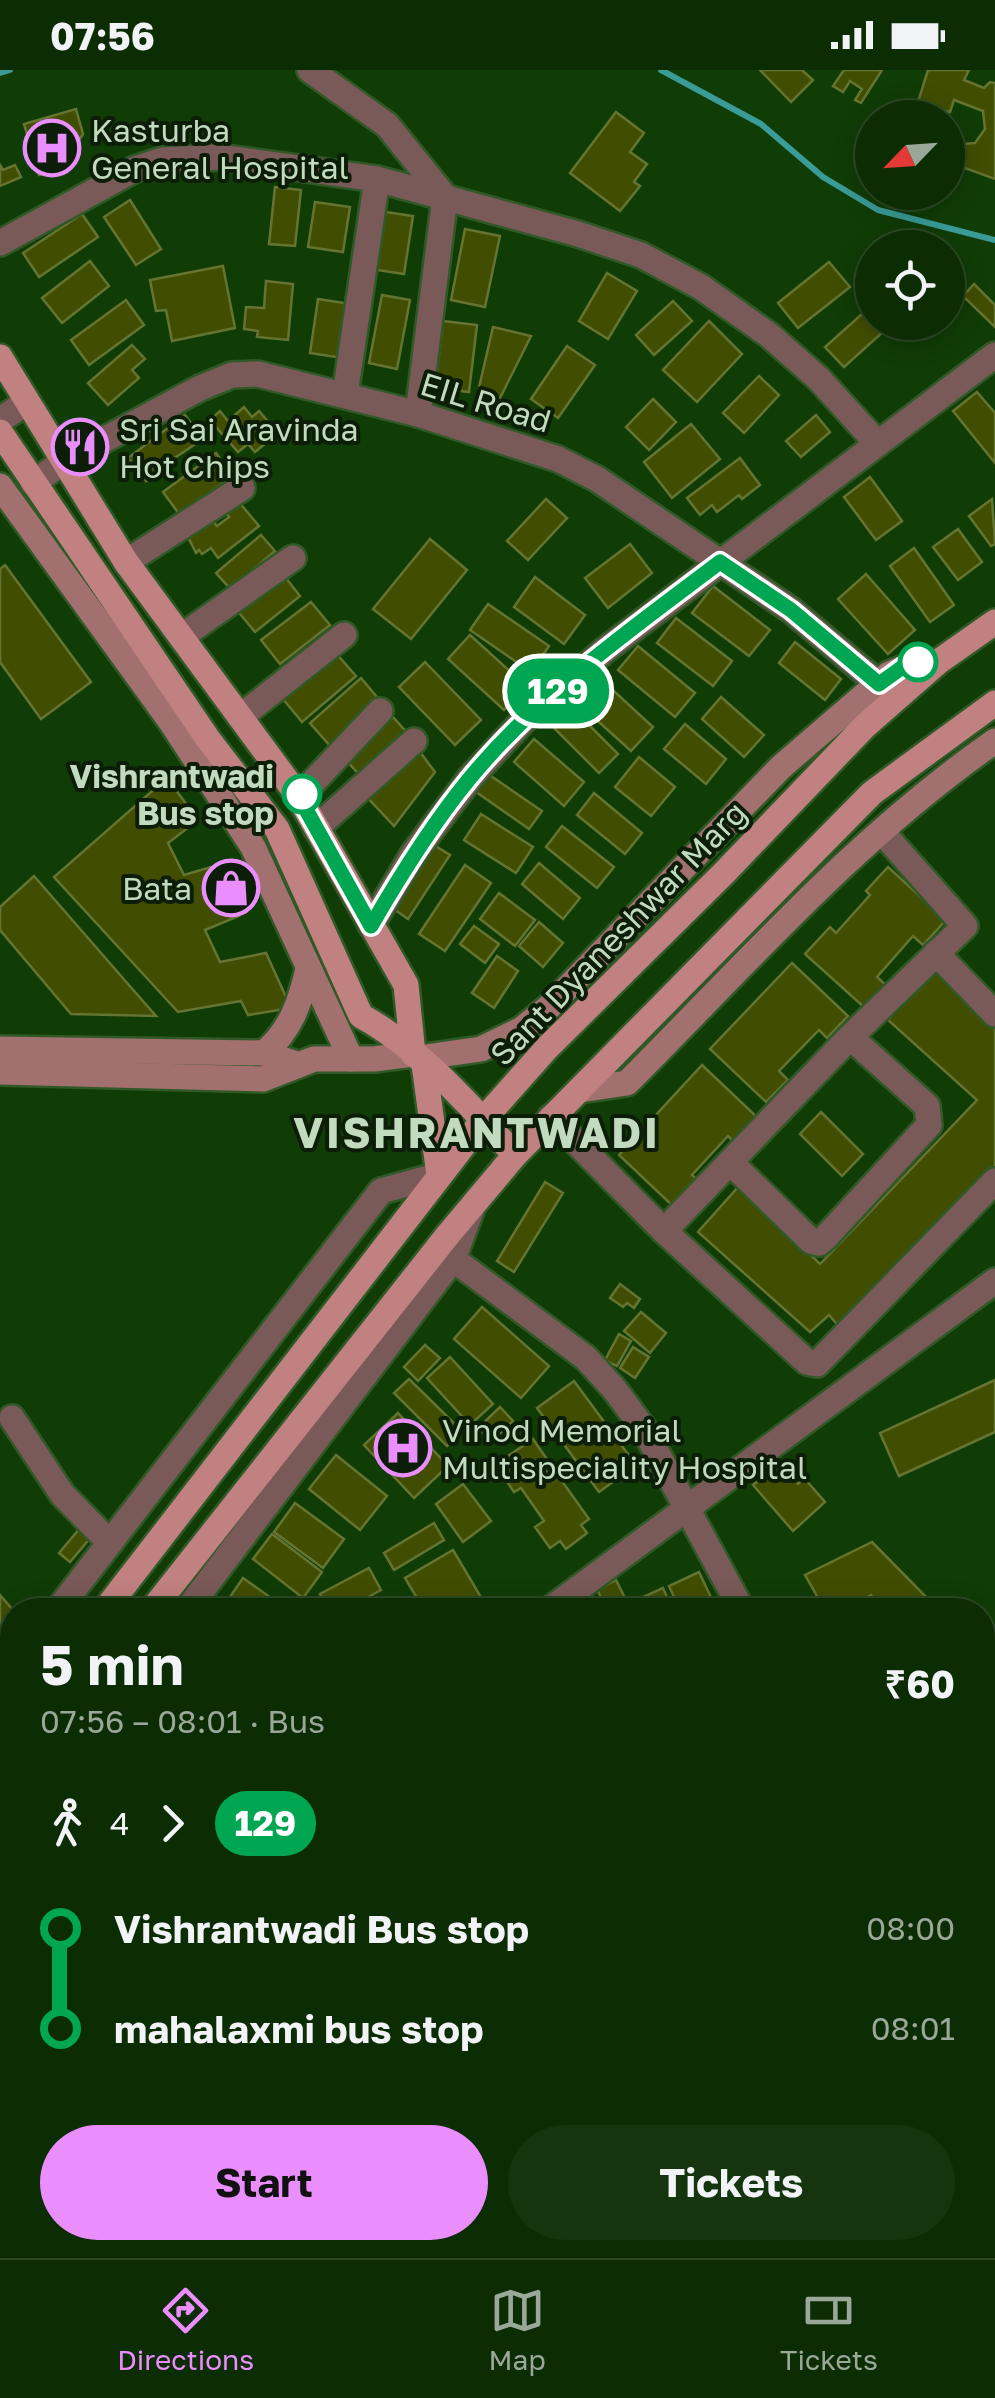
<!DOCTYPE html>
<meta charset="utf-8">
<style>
:root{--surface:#0c2d04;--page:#15350e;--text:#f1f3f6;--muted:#9aa89a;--line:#2c4926;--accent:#ea8dfd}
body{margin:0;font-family:"Golos Text",sans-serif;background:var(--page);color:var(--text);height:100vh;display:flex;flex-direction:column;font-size:38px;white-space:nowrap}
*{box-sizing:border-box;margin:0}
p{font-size:32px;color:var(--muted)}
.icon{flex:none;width:55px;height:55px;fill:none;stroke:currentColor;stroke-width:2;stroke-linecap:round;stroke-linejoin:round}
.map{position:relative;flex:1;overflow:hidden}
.sheet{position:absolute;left:0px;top:1528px;width:995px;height:662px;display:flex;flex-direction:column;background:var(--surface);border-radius:40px 40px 0 0;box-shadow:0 5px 25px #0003,0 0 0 2px var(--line)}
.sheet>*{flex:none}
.badge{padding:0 20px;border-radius:32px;font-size:35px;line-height:65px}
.needle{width:65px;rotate:245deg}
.fabs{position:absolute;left:855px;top:30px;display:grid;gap:20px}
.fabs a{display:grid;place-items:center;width:110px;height:110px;border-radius:50%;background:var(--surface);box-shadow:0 5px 25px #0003,0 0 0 2px var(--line);font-size:50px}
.map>.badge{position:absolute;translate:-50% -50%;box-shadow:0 0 0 5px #fff}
.legs{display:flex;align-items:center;gap:15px;height:110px;padding:0 40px;font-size:32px}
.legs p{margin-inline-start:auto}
.headline{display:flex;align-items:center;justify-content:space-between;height:170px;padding:0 40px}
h1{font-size:55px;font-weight:700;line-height:75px}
.primary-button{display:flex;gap:20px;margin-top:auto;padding:20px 40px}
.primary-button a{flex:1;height:115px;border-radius:60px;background:var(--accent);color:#111;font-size:40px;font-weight:700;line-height:115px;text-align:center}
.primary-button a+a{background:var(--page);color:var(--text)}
ul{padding:0 40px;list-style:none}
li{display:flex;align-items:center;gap:35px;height:100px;font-size:38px}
li i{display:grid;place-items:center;width:15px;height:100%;margin:0 12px;background:currentColor}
li i::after{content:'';width:25px;height:25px;margin:-12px;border:8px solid;border-radius:50%;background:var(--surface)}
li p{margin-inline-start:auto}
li:first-child i{background:linear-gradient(#0000 50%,currentColor 0)}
li:last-child i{background:linear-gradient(currentColor 50%,#0000 0)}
.status{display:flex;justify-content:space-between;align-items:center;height:70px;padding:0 50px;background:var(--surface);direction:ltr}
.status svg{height:28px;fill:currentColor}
.menu{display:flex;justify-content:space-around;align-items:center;height:140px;border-top:2px solid var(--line);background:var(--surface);font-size:28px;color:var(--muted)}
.menu a{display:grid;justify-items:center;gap:5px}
.menu .selected{color:var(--accent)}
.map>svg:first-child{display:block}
</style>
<div class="status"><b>07:56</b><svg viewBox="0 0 49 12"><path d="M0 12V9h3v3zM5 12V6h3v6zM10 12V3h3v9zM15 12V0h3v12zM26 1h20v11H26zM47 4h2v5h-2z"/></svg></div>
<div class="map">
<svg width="995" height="2188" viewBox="0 0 995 2188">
<rect width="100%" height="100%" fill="#103c06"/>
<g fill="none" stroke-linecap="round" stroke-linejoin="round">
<g stroke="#3a9b97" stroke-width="6">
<polyline points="661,0 761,54 823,107 878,140 995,170"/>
<polyline points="0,3 10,0"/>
</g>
</g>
<g fill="#414e01" stroke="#657431" stroke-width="2.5">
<polygon points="760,0 802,0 813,10 791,32"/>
<polygon points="844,0 882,0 861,33 855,30 862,19 850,11 843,22 833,16"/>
<polygon points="928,0 969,0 964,10 984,18 990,12 995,13 995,109 962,97 963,74 975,73 985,59 983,41 954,30 950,42 938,40 936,48 913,48"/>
<polygon points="76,39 83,64 61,98 39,105 24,54"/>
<polygon points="616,42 644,63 630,82 647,94 634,112 640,116 620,141 570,103"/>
<polygon points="0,95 3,100 15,95 21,107 0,116"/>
<polygon points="275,117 301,120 295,176 269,174"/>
<polygon points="130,130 161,179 136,195 104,147"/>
<polygon points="315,132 350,137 343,182 308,177"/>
<polygon points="379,141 413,146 404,204 371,199"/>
<polygon points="82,144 98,167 39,207 23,183"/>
<polygon points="465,159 500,166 485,237 451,230"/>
<polygon points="90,191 109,216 62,253 42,228"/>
<polygon points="829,192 850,217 798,258 778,233"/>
<polygon points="223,196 235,258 172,271 166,240 156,241 150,210"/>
<polygon points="607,203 637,221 608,269 579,251"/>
<polygon points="266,211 293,214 288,270 257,267 258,261 244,259 246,237 264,238"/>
<polygon points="974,214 995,235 995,257 963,226"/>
<polygon points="382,225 410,230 397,299 369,293"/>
<polygon points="318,229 351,234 343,288 310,283"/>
<polygon points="126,230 144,255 89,295 71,270"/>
<polygon points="673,231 692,251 654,285 636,265"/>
<polygon points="872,235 872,252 894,252 844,297 825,277"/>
<polygon points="443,251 477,255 469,322 435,318"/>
<polygon points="709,251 742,284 697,332 663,300"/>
<polygon points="493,257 531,266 499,330 478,322"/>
<polygon points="132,275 145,289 132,300 139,308 108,335 88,313"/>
<polygon points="567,276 595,295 558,348 531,329"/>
<polygon points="759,306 779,325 744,363 723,343"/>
<polygon points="977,322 995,343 995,393 953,341"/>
<polygon points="653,329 676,352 649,380 626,357"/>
<polygon points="244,337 252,347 259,341 278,363 255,382 248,374 238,382 210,350 220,341 228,351"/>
<polygon points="185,345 203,369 155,401 156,404 146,411 138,394 135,397 128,388"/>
<polygon points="816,345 830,362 801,387 786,371"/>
<polygon points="691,354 720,389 672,428 644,392"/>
<polygon points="216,383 233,406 195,433 198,436 182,448 163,422"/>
<polygon points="740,388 760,415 742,429 739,425 717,442 712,435 700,445 687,428"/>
<polygon points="870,407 902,451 876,470 844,427"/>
<polygon points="546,429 567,448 528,490 507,471"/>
<polygon points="992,429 995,474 991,476 969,446"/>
<polygon points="238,431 259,456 218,488 211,478 202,484 199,480 196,483 188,467 211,449 217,456 229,447 225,441"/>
<polygon points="958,459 982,492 958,510 933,477"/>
<polygon points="261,465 275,481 247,505 234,523 216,503"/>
<polygon points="430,469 467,500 411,569 373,539"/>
<polygon points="630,474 652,503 608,538 585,508"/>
<polygon points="914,478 954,535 930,552 890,496"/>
<polygon points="5,495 91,612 41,649 0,592 0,499"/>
<polygon points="282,503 300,526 255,562 236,539"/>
<polygon points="866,504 915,560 888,584 838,529"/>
<polygon points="535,507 585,545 564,574 514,537"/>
<polygon points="713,516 770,560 749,586 692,543"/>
<polygon points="311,532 330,555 280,594 261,570"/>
<polygon points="488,534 549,576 531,602 470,560"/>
<polygon points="676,548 732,591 713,616 657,573"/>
<polygon points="470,565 526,616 504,640 448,589"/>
<polygon points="795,572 841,609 825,630 779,593"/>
<polygon points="638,576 695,623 675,647 618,600"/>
<polygon points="335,582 356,606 302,652 282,628"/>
<polygon points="425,592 481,650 455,675 399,617"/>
<polygon points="361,608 381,632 331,677 310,653"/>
<polygon points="603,611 653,657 631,681 581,636"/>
<polygon points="721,627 764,665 744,687 702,649"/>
<polygon points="571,637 618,684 599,703 552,656"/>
<polygon points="393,647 410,666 363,709 346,690"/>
<polygon points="685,654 726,689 706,714 664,679"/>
<polygon points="534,669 584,712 564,736 514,692"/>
<polygon points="420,682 435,702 394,756 367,727"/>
<polygon points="639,687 675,717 651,746 615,717"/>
<polygon points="488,704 542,741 529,759 476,722"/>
<polygon points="167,708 198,750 168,773 184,805 211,797 239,846 205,860 220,892 266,883 291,938 248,945 241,931 178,942 54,807"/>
<polygon points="594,723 642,763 625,784 577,745"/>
<polygon points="481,744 533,777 516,803 464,770"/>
<polygon points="562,756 614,797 597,818 546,777"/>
<polygon points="429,772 450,785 408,849 388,835"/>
<polygon points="539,793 580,828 563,849 522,814"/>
<polygon points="465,795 491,813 445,881 419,864"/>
<polygon points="888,797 946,850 923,875 913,866 877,907 887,916 866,939 805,884 830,857 836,863 870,825 866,821"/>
<polygon points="34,806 135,922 156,946 71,944 0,860 0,837"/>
<polygon points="499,823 535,850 515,876 480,849"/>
<polygon points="539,852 563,873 543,897 519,876"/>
<polygon points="474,856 499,874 485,893 460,874"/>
<polygon points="497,886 518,901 494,938 472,923"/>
<polygon points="792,893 848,946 827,968 819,960 779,1001 788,1010 766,1032 710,979"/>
<polygon points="933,899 995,955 995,1102 842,1260 829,1245 810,1262 698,1162 739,1116 820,1194 977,1030 888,950"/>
<polygon points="702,995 760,1050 737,1075 728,1066 692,1105 701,1114 677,1140 619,1085"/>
<polygon points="821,1042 863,1084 842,1106 800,1064"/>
<polygon points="545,1112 563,1123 514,1202 497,1191"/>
<polygon points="620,1214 640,1229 634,1238 627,1233 623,1237 610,1228"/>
<polygon points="482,1237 549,1296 521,1328 454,1269"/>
<polygon points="641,1242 666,1263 650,1283 624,1261"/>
<polygon points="619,1264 631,1271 617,1296 605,1290"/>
<polygon points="425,1275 440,1288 418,1311 404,1297"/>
<polygon points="633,1277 649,1287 635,1308 620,1298"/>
<polygon points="450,1287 493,1334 470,1355 427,1308"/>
<polygon points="409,1309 462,1361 447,1376 394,1323"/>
<polygon points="995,1310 995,1362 899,1406 880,1363"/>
<polygon points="574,1311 636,1395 599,1422 537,1338"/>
<polygon points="500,1337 513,1351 491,1372 478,1358"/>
<polygon points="398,1343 448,1396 414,1428 364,1375"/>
<polygon points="533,1369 549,1392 543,1397 553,1411 559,1407 589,1449 581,1455 587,1463 566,1479 560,1471 550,1478 535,1457 544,1451 521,1418 514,1422 501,1403 511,1396 505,1388"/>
<polygon points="336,1385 387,1426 360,1460 309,1419"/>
<polygon points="780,1393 798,1414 804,1408 825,1432 793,1461 753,1415"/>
<polygon points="463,1414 491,1451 463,1472 436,1434"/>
<polygon points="295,1433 344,1469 323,1498 274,1462"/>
<polygon points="434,1453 444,1470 394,1500 384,1483"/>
<polygon points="81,1457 92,1466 70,1492 59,1483"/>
<polygon points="272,1464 322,1502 303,1528 253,1489"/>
<polygon points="872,1472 933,1534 923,1540 880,1540 871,1525 846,1540 825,1540 805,1505"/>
<polygon points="453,1480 488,1539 486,1540 424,1540 405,1508"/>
<polygon points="369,1498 381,1520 344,1540 329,1540 320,1524"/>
<polygon points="699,1502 717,1540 680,1540 669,1516"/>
<polygon points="243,1508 281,1535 278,1540 221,1540"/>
<polygon points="616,1510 629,1536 620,1540 607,1540 597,1519"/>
<polygon points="663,1518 673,1540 634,1540 630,1533"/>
<polygon points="0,1525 13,1540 12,1555 4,1563 0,1558"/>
<polygon points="982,1640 995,1665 995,1686 982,1692"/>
<polygon points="995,1695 995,1720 982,1725 982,1701"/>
<polygon points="6,2136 12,2150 12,2178 76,2178 80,2188 6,2188 0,2173 0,2138"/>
<polygon points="515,2178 623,2178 624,2180 623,2188 513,2188"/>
<polygon points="641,2178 675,2178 676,2188 642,2188"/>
<polygon points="718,2178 754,2178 755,2188 719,2188"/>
</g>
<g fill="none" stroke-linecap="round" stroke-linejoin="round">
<g stroke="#305927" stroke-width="30">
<g id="street">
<polyline points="310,0 387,55 445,127 418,344"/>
<polyline points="0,173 135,99 162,90 219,87 377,109 578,164 641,185 701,217 769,265 819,309 877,373"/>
<polyline points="345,325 377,109"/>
<polyline points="0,350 27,332"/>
<polyline points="33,413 63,392 200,318 232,305 258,304 418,344 558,389 597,409 791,540 879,614"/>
<polyline points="126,492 242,418"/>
<polyline points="181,567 293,488"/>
<polyline points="240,647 344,565"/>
<polyline points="299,727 380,641"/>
<polyline points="316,758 414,671"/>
<polyline points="371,855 414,783 471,707 523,651 605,580 995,285"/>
<polyline points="936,883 995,944"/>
<polyline points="551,1047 664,1161 807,1292 817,1294 995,1111"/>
<polyline points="731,1093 811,1171 819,1173 826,1167 929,1055 927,1036 850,967"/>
<polyline points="664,1161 850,967 965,856 882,762"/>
<polyline points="453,1189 586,1288 615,1320 644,1359 742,1540"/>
<polyline points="12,1348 62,1424 110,1473"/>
<polyline points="58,1540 381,1121 439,1105"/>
<polyline points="187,1540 453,1189 471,1141"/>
<polyline points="549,1540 995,1211"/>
<polyline points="0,1615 12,1599"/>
<polyline points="0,1782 12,1766"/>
<polyline points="982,1805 995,1832"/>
<polyline points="0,2123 12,2118"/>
<polyline points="87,2178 91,2188"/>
<polyline points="396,2178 400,2188"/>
</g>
</g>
<g stroke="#305927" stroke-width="30">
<g id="secondary">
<polyline points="0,416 171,652 253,777 351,989"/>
<polyline points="0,979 264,983 297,994"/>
<path d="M 264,983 C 291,960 300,933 308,899"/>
<polyline points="418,988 481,979 522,959 549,937 781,697 889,604 918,592 938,592"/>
<polyline points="0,1002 263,1009 314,989 374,989 413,984"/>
<path d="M 580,1020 L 627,1013 C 745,895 858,766 995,671"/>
</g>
</g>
<g stroke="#305927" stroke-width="30">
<g id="primary">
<polyline points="0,287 126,492 299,727 406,915 413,984"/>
<path d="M 0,362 L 208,669 L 277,759 L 361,946 C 419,977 471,1037 515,1085"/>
<polyline points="424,994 439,1105"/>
<polyline points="105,1540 483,1050 547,978 724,803 865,656 938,592 995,552"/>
<polyline points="152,1540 447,1166 515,1085 872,723 995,633"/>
<polyline points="0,1677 12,1661"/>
<polyline points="0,1733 12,1717"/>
</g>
</g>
<use href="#street" stroke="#7a5a59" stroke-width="25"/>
<use href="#secondary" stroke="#a2706f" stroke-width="25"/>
<use href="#primary" stroke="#c08180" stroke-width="25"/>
</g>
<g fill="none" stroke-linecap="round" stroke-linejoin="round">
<g stroke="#fff" stroke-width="22">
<path id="line-1" d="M 302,724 L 299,727 L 371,856 C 401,804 432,754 470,708 C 540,623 633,558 720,492 L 791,540 L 879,614 L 904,596 L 918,592"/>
</g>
<use href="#line-1" stroke="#00a651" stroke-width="15"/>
</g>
<defs>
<g id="hospital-ring" transform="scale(2.875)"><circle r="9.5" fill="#0c1e08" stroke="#ea8dfd" stroke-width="1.5"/><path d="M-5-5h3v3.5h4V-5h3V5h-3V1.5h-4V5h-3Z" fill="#ea8dfd"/></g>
<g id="restaurant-ring" transform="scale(2.875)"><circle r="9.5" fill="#0c1e08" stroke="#ea8dfd" stroke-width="1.5"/><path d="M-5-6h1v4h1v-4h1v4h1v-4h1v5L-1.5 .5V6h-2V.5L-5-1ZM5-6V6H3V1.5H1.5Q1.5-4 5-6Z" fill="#ea8dfd"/></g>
<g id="shop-ring" transform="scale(2.875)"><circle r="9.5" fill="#0c1e08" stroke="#ea8dfd" stroke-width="1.5"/><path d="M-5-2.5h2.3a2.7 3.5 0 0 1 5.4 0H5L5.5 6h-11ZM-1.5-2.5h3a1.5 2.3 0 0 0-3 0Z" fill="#ea8dfd"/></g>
</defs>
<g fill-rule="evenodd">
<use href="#hospital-ring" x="52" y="78"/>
<use href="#restaurant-ring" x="80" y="377"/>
<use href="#shop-ring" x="231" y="818"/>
<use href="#hospital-ring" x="403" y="1378"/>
</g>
<g fill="#fff" stroke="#00a651" stroke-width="5">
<circle cx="918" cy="592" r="18"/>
<circle cx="302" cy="724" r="18"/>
</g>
<g text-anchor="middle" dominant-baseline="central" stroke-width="8" stroke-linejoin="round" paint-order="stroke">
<g font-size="32" fill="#c2dbbe" stroke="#0c1e08" text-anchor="start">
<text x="91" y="60">Kasturba<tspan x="91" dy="37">General Hospital</tspan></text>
<text x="119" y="359">Sri Sai Aravinda<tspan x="119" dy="37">Hot Chips</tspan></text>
<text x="192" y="818" text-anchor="end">Bata</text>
<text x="442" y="1360">Vinod Memorial<tspan x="442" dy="37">Multispeciality Hospital</tspan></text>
</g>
<g font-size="32" fill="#c2dbbe" stroke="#0c1e08">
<text transform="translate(486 332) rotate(17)">EIL Road</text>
<text transform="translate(618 863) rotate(-46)">Sant Dyaneshwar Marg</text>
</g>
<g font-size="32" font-weight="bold" fill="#c2dbbe" stroke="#0c1e08" text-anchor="end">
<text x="274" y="706">Vishrantwadi<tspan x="274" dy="37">Bus stop</tspan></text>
</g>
<g font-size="42" font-weight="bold" letter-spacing="2.5" fill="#c2dbbe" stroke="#0c1e08">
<text x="477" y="1062">VISHRANTWADI</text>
</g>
</g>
</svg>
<div class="fabs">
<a><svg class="needle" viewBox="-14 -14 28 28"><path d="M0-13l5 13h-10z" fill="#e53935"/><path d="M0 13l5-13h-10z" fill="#9aa89a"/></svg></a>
<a><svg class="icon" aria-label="locate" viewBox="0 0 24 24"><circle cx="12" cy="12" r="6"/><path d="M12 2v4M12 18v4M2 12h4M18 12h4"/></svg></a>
</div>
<b class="badge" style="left:558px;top:621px;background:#00a651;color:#fff">129</b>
<section class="sheet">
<div class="headline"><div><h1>5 min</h1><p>07:56 – 08:01 · Bus</p></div><b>₹60</b></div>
<div class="legs"><svg class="icon" aria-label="walk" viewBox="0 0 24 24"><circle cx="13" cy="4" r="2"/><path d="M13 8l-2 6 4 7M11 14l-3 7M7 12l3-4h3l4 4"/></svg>4<svg class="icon" aria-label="forward" viewBox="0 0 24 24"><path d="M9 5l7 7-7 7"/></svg><b class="badge" style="background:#00a651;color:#fff">129</b></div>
<ul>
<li><i style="color:#00a651"></i><b>Vishrantwadi Bus stop</b><p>08:00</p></li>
<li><i style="color:#00a651"></i><b>mahalaxmi bus stop</b><p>08:01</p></li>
</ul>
<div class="primary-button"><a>Start</a><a>Tickets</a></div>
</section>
</div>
<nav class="menu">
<a class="selected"><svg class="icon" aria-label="directions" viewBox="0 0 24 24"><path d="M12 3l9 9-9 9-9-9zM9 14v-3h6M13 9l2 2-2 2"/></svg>Directions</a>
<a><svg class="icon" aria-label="map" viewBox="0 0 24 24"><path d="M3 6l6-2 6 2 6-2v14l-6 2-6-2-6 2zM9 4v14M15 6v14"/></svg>Map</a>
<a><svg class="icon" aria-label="tickets" viewBox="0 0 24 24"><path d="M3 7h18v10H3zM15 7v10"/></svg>Tickets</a>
</nav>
